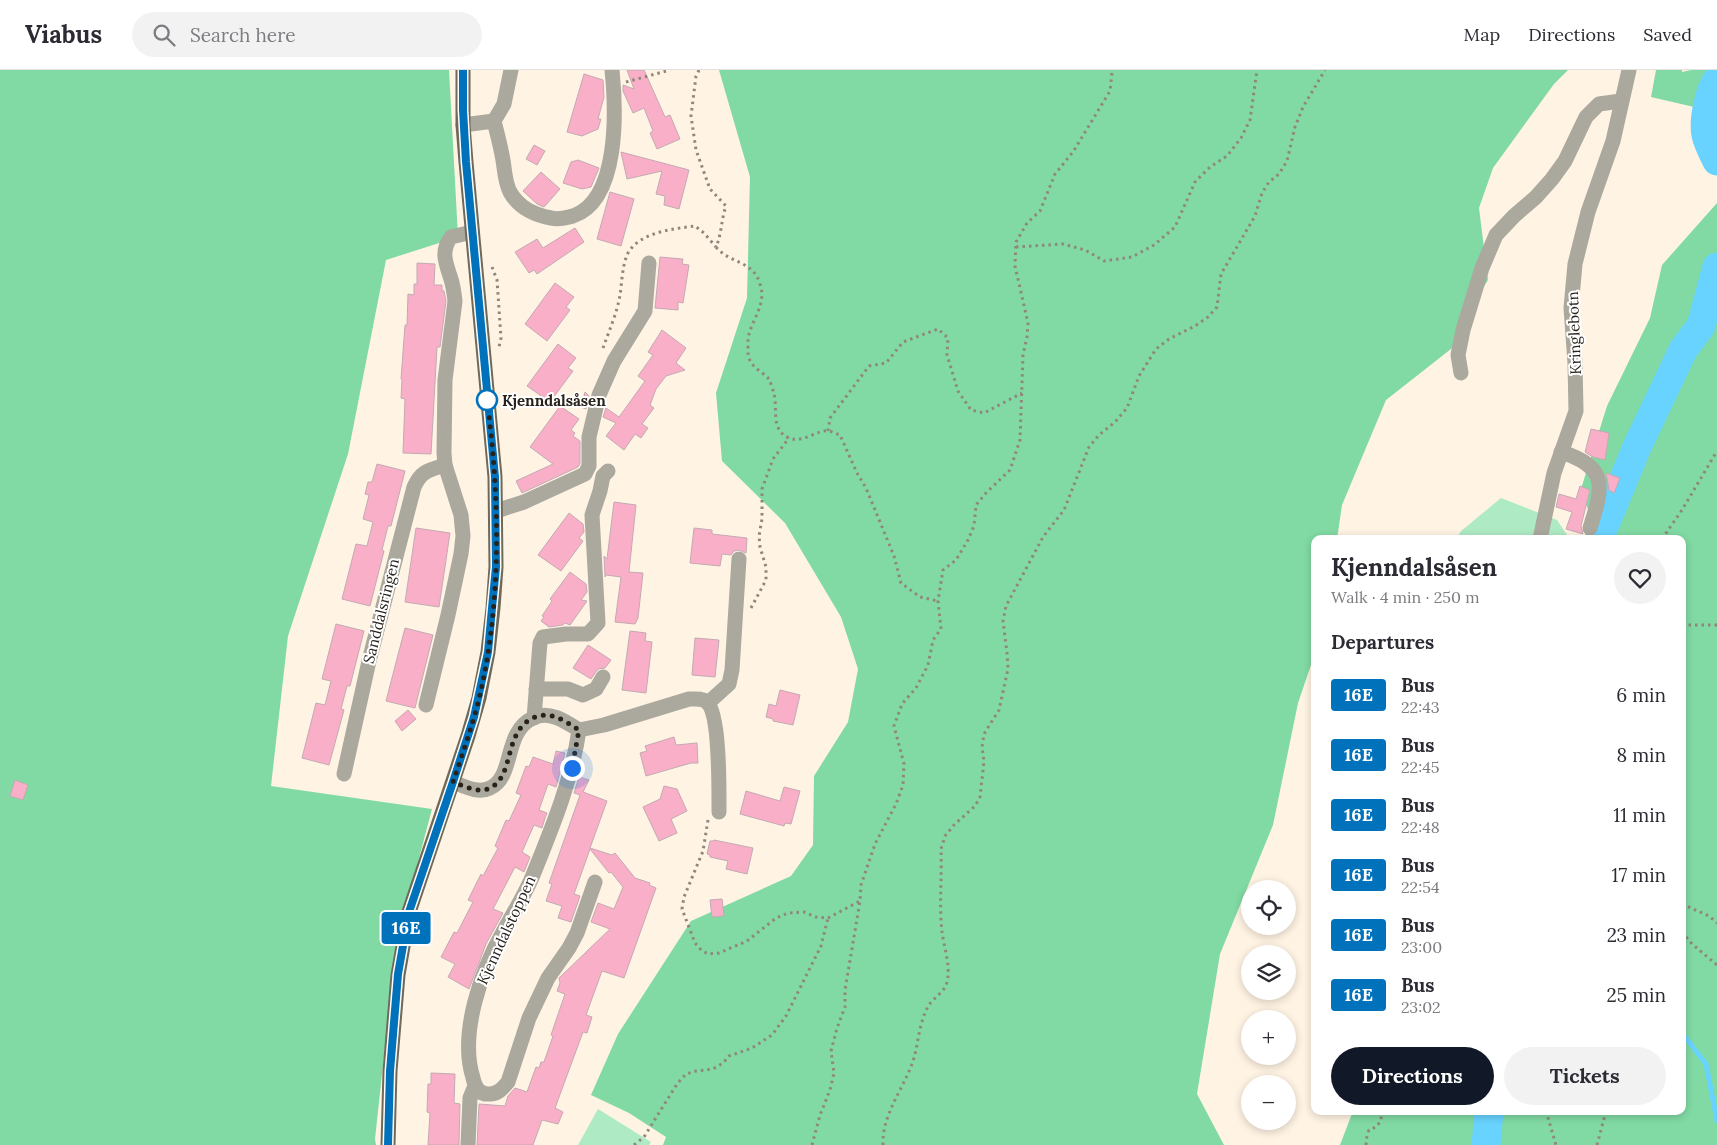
<!DOCTYPE html>
<meta charset="utf-8">
<style>
:root{--surface:#fff;--page:#f2f2f3;--text:#2b2b33;--muted:#7c7c81;--line:#e1e1e2;--accent:#111827}
body{margin:0;font-family:Lora,serif;background:var(--page);color:var(--text);height:100vh;display:flex;flex-direction:column;font-size:19px;white-space:nowrap}
*{box-sizing:border-box;margin:0}
p{font-size:16px;color:var(--muted)}
.icon{flex:none;width:28px;height:28px;fill:none;stroke:currentColor;stroke-width:2;stroke-linecap:round;stroke-linejoin:round}
.map{position:relative;flex:1;overflow:hidden}
.drawer{position:absolute;left:1311px;top:465px;width:375px;height:580px;display:flex;flex-direction:column;background:var(--surface);border-radius:10px;box-shadow:0 2px 8px #0003}
.drawer>*{flex:none}
.badge{padding:0 10px;border-radius:4px;font-size:18px;line-height:32px}
.tools{position:absolute;left:1241px;top:810px;display:grid;gap:10px}
.tools a{display:grid;place-items:center;width:55px;height:55px;border-radius:50%;background:var(--surface);box-shadow:0 2px 8px #0003;font-size:25px}
.you{position:absolute;width:25px;height:25px;margin:-12px;border:4px solid #fff;border-radius:50%;background:#1a73e8;box-shadow:0 0 0 8px #1a73e833}
.map>.badge{position:absolute;translate:-50% -50%;box-shadow:0 0 0 2px #fff}
h2{padding:0 20px;font-size:19px;line-height:45px}
.round{display:grid;place-items:center;flex:none;width:52px;height:52px;border-radius:26px;background:var(--page)}
.summary{display:flex;align-items:center;justify-content:space-between;height:85px;padding:0 20px}
h1{font-size:24px;font-weight:700;line-height:38px}
.primary-button{display:flex;gap:10px;margin-top:auto;padding:10px 20px}
.primary-button a{flex:1;height:58px;border-radius:30px;background:var(--accent);color:#fff;font-size:20px;font-weight:700;line-height:58px;text-align:center}
.primary-button a+a{background:var(--page);color:var(--text)}
ul{padding:0;list-style:none}
li{display:flex;align-items:center;gap:15px;height:60px;padding:0 20px}
li div{flex:1}
li b{display:block;font-size:19px}
li em{font-style:normal}
li .badge{min-width:55px;font-weight:700;text-align:center}
header{display:flex;align-items:center;gap:30px;box-sizing:border-box;height:70px;padding:0 25px;background:var(--surface);border-bottom:1px solid var(--line)}
header strong{font-size:24px}
nav{display:flex;gap:28px;margin-inline-start:auto;font-size:18px}
.search{width:350px;height:45px;background:var(--page);display:flex;align-items:center;gap:12px;box-sizing:border-box;padding:0 18px;border-radius:28px;color:var(--muted);font-size:19px}
.map>svg:first-child{display:block}
</style>
<header>
<strong>Viabus</strong>
<div class="search"><svg class="icon" aria-label="search" viewBox="0 0 24 24"><circle cx="10" cy="10" r="6"/><path d="M15 15l6 6"/></svg>Search here</div>
<nav><a>Map</a><a>Directions</a><a>Saved</a></nav>
</header>
<div class="map">
<svg width="1717" height="1075" viewBox="0 0 1717 1075">
<rect width="100%" height="100%" fill="#fff3e3"/>
<g fill="#aeebc4">
<polygon points="1501,428 1557,450 1570,469 1456,469 1461,461"/>
<polygon points="598,1039 651,1072 649,1075 578,1075"/>
</g>
<g fill="#81daa3">
<polygon points="0,0 449,0 458,167 386,190 348,384 288,566 271,716 432,739 396,875 375,1069 376,1075 0,1075"/>
<polygon points="719,0 1568,0 1554,14 1493,98 1479,138 1488,210 1478,226 1465,268 1386,330 1342,435 1337,469 1315,469 1315,583 1298,633 1273,755 1220,884 1197,1024 1224,1075 663,1075 666,1067 629,1043 591,1025 618,964 691,851 791,806 813,775 814,706 848,652 858,599 841,547 785,453 722,391 716,323 747,228 750,107"/>
<polygon points="1656,0 1682,0 1682,2 1691,0 1717,0 1717,48 1712,38 1707,40 1651,27"/>
<polygon points="1717,133 1717,1075 1340,1075 1353,1041 1682,1041 1682,469 1602,469 1580,422 1607,336 1650,248 1662,195"/>
</g>
<g fill="none" stroke-linecap="round" stroke-linejoin="round">
<g stroke="#68d3fe" stroke-width="5">
<polyline points="1682,963 1706,994 1717,1051"/>
<polyline points="1487,1062 1493,1075"/>
</g>
<g stroke="#68d3fe" stroke-width="29">
<path d="M 1717,10 C 1709,22 1703,51 1706,65 C 1708,74 1713,83 1717,91"/>
<polyline points="1599,469 1637,377 1683,280 1701,256 1717,197"/>
<polyline points="1486,1075 1489,1041"/>
</g>
</g>
<g fill="#faafc9" stroke="#c3aab2">
<polygon points="627,0 644,0 665,47 670,45 680,69 657,79 650,63 653,61 644,38 633,43 623,21 623,15 634,19"/>
<polygon points="584,4 603,10 604,27 598,49 601,49 598,59 582,66 567,62"/>
<polygon points="534,75 545,81 537,95 526,89"/>
<polygon points="621,82 689,100 679,139 664,135 665,126 656,124 662,101 627,109"/>
<polygon points="578,90 599,98 591,117 582,119 563,113 571,92"/>
<polygon points="541,102 560,119 544,137 537,134 523,121"/>
<polygon points="610,122 634,129 621,176 597,169"/>
<polygon points="575,158 584,172 537,204 534,200 529,203 515,182 537,169 543,178"/>
<polygon points="660,187 683,189 682,194 689,195 683,233 678,232 678,240 655,238"/>
<polygon points="417,193 435,194 434,215 442,215 442,220 444,221 446,231 440,277 437,277 431,384 403,383 405,329 401,328 402,310 401,309 405,255 407,255 408,224 414,225 414,214 417,214"/>
<polygon points="555,213 574,227 566,237 570,240 547,271 525,254"/>
<polygon points="662,260 686,278 676,293 685,300 666,306 656,319 650,335 654,338 642,354 648,358 641,368 635,364 624,380 606,366 616,353 603,347 606,338 619,347 627,336 645,311 638,306 653,285 648,282"/>
<polygon points="558,274 576,288 568,298 573,301 550,332 527,316"/>
<polygon points="585,322 589,326 586,339 581,337"/>
<polygon points="560,336 579,349 571,360 575,363 573,366 580,371 580,394 578,397 522,423 516,411 553,394 530,377"/>
<polygon points="1591,359 1609,363 1605,390 1593,387 1585,382"/>
<polygon points="377,394 405,401 391,456 388,456 382,480 384,481 370,536 342,529 356,474 367,476 373,452 363,449 369,425 365,424 368,412 372,412"/>
<polygon points="1606,403 1620,408 1614,423 1609,420"/>
<polygon points="1580,416 1590,420 1581,456 1583,464 1566,459 1572,442 1556,437 1559,424 1576,429"/>
<polygon points="614,432 636,435 629,502 643,503 638,548 635,554 615,552 621,507 606,505 605,507 604,486 607,489"/>
<polygon points="569,443 583,454 584,462 579,468 583,471 561,501 538,485"/>
<polygon points="416,458 450,463 439,537 405,532"/>
<polygon points="694,458 712,460 712,464 747,468 746,483 739,480 734,481 731,485 722,484 720,496 690,493"/>
<polygon points="570,502 586,514 587,522 581,530 587,531 570,555 565,553 563,555 549,557 541,551 544,547 542,546 552,531 550,529"/>
<polygon points="336,554 364,561 350,616 347,616 341,639 344,640 329,695 302,688 316,633 325,635 331,611 322,609"/>
<polygon points="405,558 433,565 415,638 386,631"/>
<polygon points="630,561 646,563 645,571 652,572 646,623 622,620"/>
<polygon points="695,568 719,570 715,607 692,605"/>
<polygon points="588,575 611,590 605,598 598,599 591,609 573,598"/>
<polygon points="780,620 800,625 793,655 773,651 773,649 766,647 769,634 776,636"/>
<polygon points="408,640 416,649 402,661 395,651"/>
<polygon points="674,667 676,675 697,673 698,693 691,693 646,706 640,683 647,681 645,676"/>
<polygon points="556,681 565,683 556,717 548,714 539,740 547,743 545,748 542,758 534,755 522,782 530,787 524,802 515,797 493,839 503,843 486,874 469,919 448,907 455,894 441,887 454,862 457,863 473,832 468,830 481,804 483,806 498,778 495,776 506,750 509,751 521,725 516,723 526,696 529,697 533,687 553,694"/>
<polygon points="579,707 589,710 583,722 607,731 590,778 612,785 615,783 635,808 650,813 649,815 656,818 624,908 602,901 586,945 592,947 587,963 583,962 555,1038 563,1042 558,1054 542,1050 533,1075 477,1075 479,1034 505,1036 508,1026 515,1018 527,1022 536,997 539,998 541,992 544,992 553,966 551,965 565,924 557,921 560,913 559,908 610,859 591,852 598,833 614,839 623,817 611,802 609,803 590,779 574,824 580,826 571,852 558,848 562,836 546,831 552,814 549,813 580,725 574,723"/>
<polygon points="15,710 28,715 23,730 10,726"/>
<polygon points="664,716 677,719 687,741 671,749 677,763 659,771 643,737 660,729"/>
<polygon points="784,717 800,721 791,754 785,753 784,756 740,744 746,721 780,731"/>
<polygon points="714,770 753,778 747,804 726,799 728,791 710,787 710,785 707,784 710,771 713,771"/>
<polygon points="722,829 724,846 712,847 710,830"/>
<polygon points="431,1003 455,1004 454,1033 460,1034 459,1075 428,1075 430,1043 427,1042 428,1014 431,1014"/>
</g>
<g fill="none" stroke-linecap="round" stroke-linejoin="round">
<g stroke="#90877c" stroke-width="3" stroke-dasharray="2.5 4" stroke-linecap="butt">
<path d="M 699,0 L 696,6 L 691,46 L 696,80 L 710,119 L 726,136 C 721,150 722,163 716,177 C 730,194 753,190 760,214 C 767,234 752,249 748,268 C 748,273 748,279 748,283 C 749,297 762,301 769,309 C 771,313 773,320 774,324 C 778,338 770,360 789,368 C 803,374 817,359 829,361 C 833,362 837,364 840,365 L 857,403 L 866,418 L 894,486 L 901,513 L 920,527 L 938,531"/>
<polyline points="626,12 670,0"/>
<polyline points="1016,177 1063,174 1085,180 1104,191 1132,187 1154,175 1175,157 1195,112 1210,97 1227,86 1241,68 1250,50 1257,0"/>
<polyline points="492,197 497,210 501,268 499,277"/>
<path d="M 603,278 C 609,261 617,243 620,225 C 622,213 622,195 628,183 C 640,162 673,159 695,156 L 704,163 L 716,177"/>
<polyline points="828,361 830,348 869,296 886,293 903,272 938,259 948,268 947,285 958,321 971,340 984,343 1022,323"/>
<polyline points="1662,469 1682,440 1717,381"/>
<polyline points="751,538 766,510 766,497 760,477 759,466 762,449 762,419 773,389 789,368"/>
<polyline points="1682,555 1717,555"/>
<polyline points="708,750 703,781 684,827 682,839 695,873 702,881 709,884 719,883 747,871 776,848 788,843 804,842 816,847 828,848 860,831"/>
<polyline points="1682,834 1709,846 1717,853"/>
<polyline points="1682,862 1692,874 1717,895"/>
<polyline points="1546,1041 1556,1075"/>
<polyline points="634,1075 644,1067 677,1014 686,1004 696,1001 713,999 723,993 729,986 752,978 772,965 786,946 821,876 828,848"/>
<polyline points="812,1075 820,1045 830,1020 834,1003 831,981 837,958 845,937 845,920 860,831 861,815 875,774 896,734 903,715 904,694 894,656 902,634 916,618 928,595 933,570 941,559 938,531 943,500 956,490 968,470 974,456 976,435 986,423 1010,400 1020,370 1023,285 1027,267 1028,253 1015,196 1016,172 1027,153 1040,141 1055,104 1073,82 1110,21 1112,3 1114,0"/>
<path d="M 883,1075 C 882,1045 902,1021 912,994 C 919,975 918,953 929,935 C 934,927 945,922 947,912 C 951,897 944,877 942,862 C 939,837 942,805 941,779 L 945,766 L 954,755 L 975,736 L 980,727 L 984,691 L 982,677 L 984,664 L 999,640 L 1008,599 L 1007,583 L 1003,551 L 1006,536 L 1043,467 L 1064,440 L 1089,377 L 1099,365 L 1115,352 L 1127,338 L 1139,306 L 1156,279 L 1169,269 L 1195,256 L 1208,247 L 1217,237 L 1221,204 L 1255,146 L 1262,123 L 1269,112 L 1279,104 L 1287,91 L 1295,57 L 1303,37 L 1325,0"/>
<polyline points="1366,1075 1367,1065 1369,1060 1376,1057 1380,1052 1383,1041"/>
<polyline points="1597,1075 1606,1041"/>
</g>
<g stroke="#aba89e" stroke-width="15">
<polyline points="494,51 504,34 511,0"/>
<path d="M 463,55 L 494,51 C 497,63 500,74 502,85 C 505,98 504,110 510,122 C 519,138 534,145 551,148 C 558,150 566,148 573,146 C 620,130 616,39 612,0"/>
<polyline points="1461,303 1458,285 1463,260 1482,198 1496,165 1514,146 1536,127 1552,109 1565,91 1586,47 1599,34 1621,31"/>
<path d="M 1561,382 C 1609,397 1603,417 1590,458"/>
<polyline points="496,441 524,432 585,404 589,396 589,367 599,325 614,291 645,241 649,193"/>
<polyline points="1540,469 1554,403 1576,341 1575,293 1571,238 1575,194 1588,142 1613,71 1629,0"/>
<polyline points="536,619 568,619 583,625 596,619 603,607"/>
<polyline points="708,633 729,614 732,600 739,489"/>
<path d="M 426,635 L 448,545 L 461,484 L 463,466 L 461,445 L 445,395 L 444,383 L 445,310 L 455,231 C 454,222 453,214 450,206 C 445,191 441,181 451,167 L 472,162"/>
<polyline points="534,648 540,573 543,567 566,564 588,564 598,553 592,445 600,421 603,406 608,401"/>
<path d="M 579,660 L 604,655 L 689,629 C 695,629 702,628 707,632 C 720,644 719,721 719,742"/>
<path d="M 344,704 L 369,591 L 414,417 C 421,401 429,400 445,395"/>
<path d="M 453,712 C 464,716 478,724 490,718 C 515,707 503,662 533,648 C 549,640 565,651 579,660 C 572,710 552,758 533,805 C 525,825 513,843 503,862 C 481,901 459,964 473,1008 C 475,1017 479,1025 490,1024 C 498,1024 503,1018 508,1012 L 529,948 L 548,908 L 569,878 L 577,863 L 595,812"/>
<polyline points="468,1075 470,1028 475,1016"/>
</g>
<polyline stroke="#6e6958" stroke-width="15" points="388,1075 390,1001 398,905 409,842 468,666 479,628 488,582 493,538 496,497 495,407 466,92 463,55 463,0"/>
</g>
<g fill="none" stroke-linecap="round" stroke-linejoin="round">
<g stroke="#fff" stroke-width="11">
<polyline id="line" points="388,1075 390,1001 398,904 409,842 453,712 474,647 488,582 492,538 496,497 495,407 466,92 463,40 463,0"/>
</g>
<use href="#line" stroke="#0072bc" stroke-width="8"/>
<path stroke="#28221b" stroke-width="5" stroke-dasharray="0 9" d="M 487,330 C 500,428 502,532 479,629 C 472,657 462,685 453,712 C 465,716 478,724 490,718 C 515,706 503,662 533,648 C 550,640 565,651 579,660 L 572,698"/>
</g>
<circle fill="#fff" stroke="#0072bc" stroke-width="2.5" cx="487" cy="330" r="10"/>
<g text-anchor="middle" dominant-baseline="central" stroke-width="4" stroke-linejoin="round" paint-order="stroke">
<g font-size="15" fill="#28221b" stroke="#fff">
<text transform="translate(1574 263) rotate(-92)">Kringlebotn</text>
<text transform="translate(381 541) rotate(-76)">Sanddalsringen</text>
<text transform="translate(506 860) rotate(-65)">Kjenndalstoppen</text>
</g>
<g font-size="15" font-weight="bold" fill="#28221b" stroke="#fff" text-anchor="start">
<text x="502" y="330">Kjenndalsåsen</text>
</g>
</g>
</svg>
<div class="tools">
<a><svg class="icon" aria-label="locate" viewBox="0 0 24 24"><circle cx="12" cy="12" r="6"/><path d="M12 2v4M12 18v4M2 12h4M18 12h4"/></svg></a>
<a><svg class="icon" aria-label="layers" viewBox="0 0 24 24"><path d="M12 4l9 5-9 5-9-5zM3 14l9 5 9-5"/></svg></a>
<a>+</a>
<a>−</a>
</div>
<div class="you" style="left:572px;top:698px"></div>
<b class="badge" style="left:406px;top:858px;background:#0072bc;color:#fff">16E</b>
<section class="drawer">
<div class="summary"><div><h1>Kjenndalsåsen</h1><p>Walk · 4 min · 250 m</p></div><a class="round"><svg class="icon" aria-label="heart" viewBox="0 0 24 24"><path d="M12 20l-8-8c-3-5 5-10 8-4 3-6 11-1 8 4z"/></svg></a></div>
<h2>Departures</h2>
<ul>
<li><span class="badge" style="background:#0072bc;color:#fff">16E</span><div><b>Bus</b><p>22:43</p></div><em>6 min</em></li>
<li><span class="badge" style="background:#0072bc;color:#fff">16E</span><div><b>Bus</b><p>22:45</p></div><em>8 min</em></li>
<li><span class="badge" style="background:#0072bc;color:#fff">16E</span><div><b>Bus</b><p>22:48</p></div><em>11 min</em></li>
<li><span class="badge" style="background:#0072bc;color:#fff">16E</span><div><b>Bus</b><p>22:54</p></div><em>17 min</em></li>
<li><span class="badge" style="background:#0072bc;color:#fff">16E</span><div><b>Bus</b><p>23:00</p></div><em>23 min</em></li>
<li><span class="badge" style="background:#0072bc;color:#fff">16E</span><div><b>Bus</b><p>23:02</p></div><em>25 min</em></li>
</ul>
<div class="primary-button"><a>Directions</a><a>Tickets</a></div>
</section>
</div>
